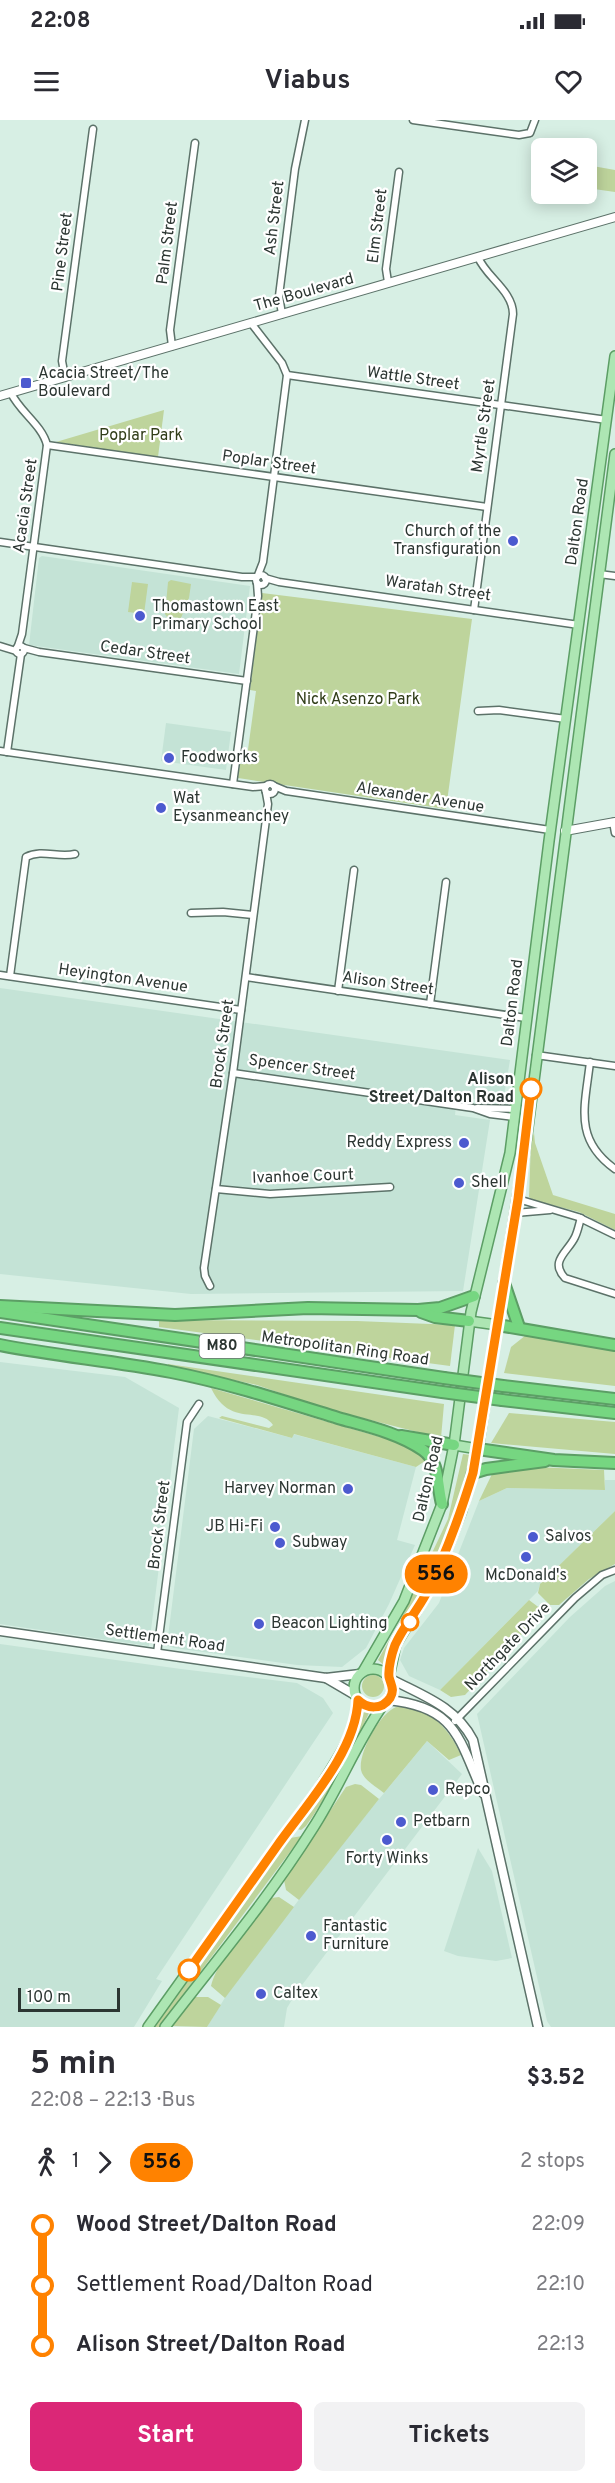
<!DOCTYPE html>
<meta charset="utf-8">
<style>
:root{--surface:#fff;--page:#f2f2f3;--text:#2b2b33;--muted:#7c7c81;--accent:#db2777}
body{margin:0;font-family:Overpass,sans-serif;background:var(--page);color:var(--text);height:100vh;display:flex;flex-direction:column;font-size:22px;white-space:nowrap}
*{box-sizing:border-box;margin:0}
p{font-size:20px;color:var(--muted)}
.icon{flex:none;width:33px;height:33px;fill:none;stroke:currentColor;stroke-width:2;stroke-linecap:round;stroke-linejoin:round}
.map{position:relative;height:1907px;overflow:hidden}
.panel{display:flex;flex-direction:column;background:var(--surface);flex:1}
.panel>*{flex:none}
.badge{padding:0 12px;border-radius:20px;font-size:21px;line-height:39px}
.controls{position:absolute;left:531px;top:18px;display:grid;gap:12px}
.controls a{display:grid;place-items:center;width:66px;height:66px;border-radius:9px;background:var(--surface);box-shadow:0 3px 15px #0003;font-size:30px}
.scale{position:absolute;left:18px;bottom:15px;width:102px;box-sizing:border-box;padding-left:6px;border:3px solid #2c3632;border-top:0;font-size:16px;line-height:21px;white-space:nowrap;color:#2c3632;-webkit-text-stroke:4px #fff;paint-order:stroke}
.map>.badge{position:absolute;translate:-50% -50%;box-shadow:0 0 0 3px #fff}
.legs{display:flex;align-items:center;gap:9px;height:66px;padding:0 30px;font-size:20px}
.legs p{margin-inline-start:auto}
.overview{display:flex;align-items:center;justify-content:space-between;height:102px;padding:0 30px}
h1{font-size:33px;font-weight:700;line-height:45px}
.primary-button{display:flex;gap:12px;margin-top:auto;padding:12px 30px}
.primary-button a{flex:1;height:69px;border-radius:9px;background:var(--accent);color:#fff;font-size:24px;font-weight:700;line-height:69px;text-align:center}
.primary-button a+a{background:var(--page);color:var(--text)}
ul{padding:0 30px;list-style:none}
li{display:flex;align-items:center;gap:21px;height:60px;font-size:22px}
li i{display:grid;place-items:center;width:9px;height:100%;margin:0 8px;background:currentColor}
li i::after{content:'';width:15px;height:15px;margin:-8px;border:4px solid;border-radius:50%;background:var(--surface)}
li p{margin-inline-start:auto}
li:first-child i{background:linear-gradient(#0000 50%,currentColor 0)}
li:last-child i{background:linear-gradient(currentColor 50%,#0000 0)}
.status{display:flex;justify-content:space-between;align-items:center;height:42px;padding:0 30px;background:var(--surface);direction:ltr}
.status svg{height:16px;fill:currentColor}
header{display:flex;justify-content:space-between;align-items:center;height:78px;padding:0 30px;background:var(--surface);font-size:27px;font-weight:700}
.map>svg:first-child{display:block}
</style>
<div class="status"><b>22:08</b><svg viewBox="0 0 49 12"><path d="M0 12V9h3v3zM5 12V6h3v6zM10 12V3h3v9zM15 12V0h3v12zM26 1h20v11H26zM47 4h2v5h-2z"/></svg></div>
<header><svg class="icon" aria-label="menu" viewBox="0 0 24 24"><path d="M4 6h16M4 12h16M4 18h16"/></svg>Viabus<svg class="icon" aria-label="heart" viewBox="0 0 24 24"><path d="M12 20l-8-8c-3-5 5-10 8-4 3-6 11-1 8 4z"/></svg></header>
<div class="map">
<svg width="615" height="1907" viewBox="0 0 615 1907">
<rect width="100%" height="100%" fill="#d7efe4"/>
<g fill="#c4e3d6">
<polygon points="42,436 250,466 239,554 29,525 39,438"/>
<polygon points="166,603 231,612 226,650 161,641"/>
<polygon points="0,868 510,940 503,982 457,977 455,995 490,1000 463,1171 191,1174 0,1154"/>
<polygon points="0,1242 125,1257 179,1288 149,1526 0,1504"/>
<polygon points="208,1296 292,1318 293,1314 416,1347 397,1420 415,1425 389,1484 366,1528 342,1547 297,1545 174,1528 167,1525 194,1309"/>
<polygon points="605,1360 615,1360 615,1391 540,1464 538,1471 440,1570 409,1556 400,1540 404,1528 439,1483 479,1381 507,1368 605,1370"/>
<polygon points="615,1461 615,1907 551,1907 547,1901 477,1594 570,1497 605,1466"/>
<polygon points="0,1524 181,1549 297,1563 323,1578 333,1593 156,1859 162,1861 134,1907 0,1907"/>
<polygon points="427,1621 462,1654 296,1873 287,1888 284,1907 207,1907 226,1876 332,1736"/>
<polygon points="478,1728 492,1751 512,1838 496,1841 458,1836 444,1831"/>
</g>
<g fill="#bed49c">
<polygon points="587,45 615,50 615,72 587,68"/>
<polygon points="164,290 158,337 56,322"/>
<polygon points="171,460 191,464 189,478 181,498 167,497 165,494 168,462"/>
<polygon points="132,462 148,464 144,494 128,492"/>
<polygon points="262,473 472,499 446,689 238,658 240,644 246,644 256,571 250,570"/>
<polygon points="534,1013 535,1023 553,1075 615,1094 615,1110 579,1092 533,1080 529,1077 531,1021"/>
<polygon points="159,1200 357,1201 455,1205 450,1246 159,1207"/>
<polygon points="526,1215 615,1230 615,1266 504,1253 511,1227"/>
<polygon points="168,1244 444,1284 441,1318 323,1288 257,1265 168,1246"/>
<path d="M 211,1268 L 394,1321 L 418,1330 L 428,1339 L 416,1347 L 294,1314 L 292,1318 L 219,1298 L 222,1296 L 269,1308 L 273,1305 C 259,1285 230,1308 211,1268 Z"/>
<polygon points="509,1293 615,1302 615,1334 491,1323"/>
<path d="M 463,1334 L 471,1335 C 462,1381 445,1426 423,1467 C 409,1496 392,1514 385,1546 L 378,1540 L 400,1501 L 448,1399 Z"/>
<polygon points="535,1347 604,1350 605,1370 507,1368 479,1381 492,1354"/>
<polygon points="615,1391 615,1444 589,1459 559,1485 550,1485 538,1473 540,1464"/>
<polygon points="529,1480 541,1489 543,1498 536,1499 465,1575 451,1577 440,1570"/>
<circle cx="373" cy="1566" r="11"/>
<path d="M 396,1587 C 429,1586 449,1608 461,1635 L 449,1640 L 427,1621 L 384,1673 C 377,1667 363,1660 361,1650 C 358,1633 380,1593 396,1587 Z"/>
<path d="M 362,1591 L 369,1593 C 351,1633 331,1670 306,1706 L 301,1710 L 297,1709 C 318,1680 362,1626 362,1591 Z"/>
<polygon points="355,1664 361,1665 379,1679 299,1780 286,1770 284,1760 346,1667"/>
<polygon points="302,1716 159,1907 155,1907 290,1718"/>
<path d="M 279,1777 L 294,1787 L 225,1878 L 211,1866 C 217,1840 254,1800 271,1778 Z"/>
<polygon points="195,1877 208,1877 221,1885 207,1907 172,1906"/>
</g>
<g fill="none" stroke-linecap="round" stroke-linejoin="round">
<g stroke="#5c7269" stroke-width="9">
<g id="minor">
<polyline points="413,0 519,15 530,13 535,0"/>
<polyline points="388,162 386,149 399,52"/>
<polyline points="282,194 279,176 295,49 305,0"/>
<polyline points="251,203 282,243 287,255 263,442 258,455"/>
<polyline points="172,226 170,210 195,23"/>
<polyline points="287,255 607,300"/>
<polyline points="65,257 62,241 93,9"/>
<path d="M 11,273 C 20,292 42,305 47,325 L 22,514 L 18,526"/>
<polyline points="47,325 487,387"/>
<polyline points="0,422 242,457 257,457"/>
<polyline points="599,454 615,456"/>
<circle cx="261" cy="460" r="5"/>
<polyline points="265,458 279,462 579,505"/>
<path d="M 474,490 L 513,194 C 513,171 486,157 478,137"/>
<circle cx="20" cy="530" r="4"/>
<polyline points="0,526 16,531"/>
<polyline points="24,528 39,532 247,561"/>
<polyline points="478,591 499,590 566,599"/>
<polyline points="0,631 253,667 266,666"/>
<polyline points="7,632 21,534"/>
<circle cx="270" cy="669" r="5"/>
<polyline points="233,664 258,476 257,463"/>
<polyline points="274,666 286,671 550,710"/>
<polyline points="613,702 615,713"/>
<polyline points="191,793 223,792 253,795"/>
<polyline points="0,855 241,890"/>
<path d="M 10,856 L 26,737 C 42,729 58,738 75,734"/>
<polyline points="246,857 526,898"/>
<polyline points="338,871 354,750"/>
<polyline points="430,884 446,762"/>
<polyline points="536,935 615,946"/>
<path d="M 590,942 C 585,986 573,1019 615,1049"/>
<polyline points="233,953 473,988 490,994 514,997"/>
<polyline points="477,988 515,989"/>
<polyline points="216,1069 270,1074 390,1067"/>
<polyline points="518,1079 578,1097 615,1115"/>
<polyline points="515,1093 550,1090"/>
<path d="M 581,1098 C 579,1104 578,1111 575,1117 C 568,1132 549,1141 565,1158 L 615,1174"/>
<polyline points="210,1166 205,1156 204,1148 233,953 268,684 266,673"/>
<polyline points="157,1533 187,1302 199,1284"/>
<polyline points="455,1601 575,1478 602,1455 615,1450"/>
</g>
</g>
<g stroke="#5c7269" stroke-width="10">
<g id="tertiary">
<polyline points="0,276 615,97"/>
<polyline points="565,711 615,702"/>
</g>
</g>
<g stroke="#5c7269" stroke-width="11">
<g id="secondary">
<polyline points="0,1511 326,1558 360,1554"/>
<polyline points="326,1558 355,1575"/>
<path d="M 391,1559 C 423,1576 455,1586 473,1620 L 538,1907"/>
<path d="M 388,1580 C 457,1587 458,1618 483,1673"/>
</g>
</g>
<g stroke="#5c9e65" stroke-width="12">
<g id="primary">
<polyline points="469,1201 498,1205"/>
<polyline points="454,1325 478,1329"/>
<circle cx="373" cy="1568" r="19"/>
<polyline points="364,1550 404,1481 442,1384 454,1325 471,1192 510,1033 549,721 615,236"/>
<polyline points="389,1557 396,1524 425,1477 449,1424 462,1390 478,1329 527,1015 615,334"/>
<path d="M 148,1907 L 320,1667 C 337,1639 357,1613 358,1580"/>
<path d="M 165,1907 C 215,1842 269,1778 313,1708 C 339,1668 356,1623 383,1585"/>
</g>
</g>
<g stroke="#5c9e65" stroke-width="14">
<g id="motorway">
<polyline points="504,1163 519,1207"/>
<polyline points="0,1186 175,1195 308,1188 418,1190 440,1188 474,1176"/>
<polyline points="0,1192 444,1258"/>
<polyline points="421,1192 435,1197 469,1201"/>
<polyline points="498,1205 615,1225"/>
<polyline points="0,1208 442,1272"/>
<path d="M 0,1225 C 57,1236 114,1241 171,1252 C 228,1263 283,1281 338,1298 C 366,1306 399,1313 423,1330 C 440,1342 437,1366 442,1384"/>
<polyline points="503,1266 615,1279"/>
<polyline points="502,1280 615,1293"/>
<polyline points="401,1316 454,1325"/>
<polyline points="478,1329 554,1340 615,1343"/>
<polyline points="473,1353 486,1349 545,1341"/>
</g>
</g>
<use href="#minor" stroke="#fff" stroke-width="6"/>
<use href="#tertiary" stroke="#fff" stroke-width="8"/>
<use href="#secondary" stroke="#fff" stroke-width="8"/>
<use href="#primary" stroke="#ade6b3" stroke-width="9"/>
<use href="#motorway" stroke="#76d681" stroke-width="10"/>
<g stroke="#5c9e65" stroke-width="14" stroke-linecap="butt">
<g id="motorway-bridge">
<polyline points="444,1258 503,1266"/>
<polyline points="442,1272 502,1280"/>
</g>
</g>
<use href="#motorway-bridge" stroke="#76d681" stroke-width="10"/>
</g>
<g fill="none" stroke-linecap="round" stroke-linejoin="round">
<g stroke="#fff" stroke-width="14">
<path id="line-1" d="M 189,1850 C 218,1809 247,1768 277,1726 C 306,1685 356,1632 358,1580 C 367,1589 382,1590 390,1578 C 395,1570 391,1565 389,1557 C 388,1548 392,1533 395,1525 C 403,1507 417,1491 426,1474 C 446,1435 460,1395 473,1353 L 518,1079 L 531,969"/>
</g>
<use href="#line-1" stroke="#ff8200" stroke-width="9"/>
</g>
<g fill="#4c5acf" stroke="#fff" stroke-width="2">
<rect x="20" y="257" width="12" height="12" rx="3"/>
<circle cx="513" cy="421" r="6"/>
<circle cx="140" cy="496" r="6"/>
<circle cx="169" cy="638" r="6"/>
<circle cx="161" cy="688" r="6"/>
<circle cx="464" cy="1023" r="6"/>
<circle cx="459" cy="1063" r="6"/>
<circle cx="348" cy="1369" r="6"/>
<circle cx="275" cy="1407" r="6"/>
<circle cx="533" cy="1417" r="6"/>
<circle cx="280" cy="1423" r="6"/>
<circle cx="526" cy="1437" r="6"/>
<circle cx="259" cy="1504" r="6"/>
<circle cx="433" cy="1670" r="6"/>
<circle cx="401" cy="1702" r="6"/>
<circle cx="387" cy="1720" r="6"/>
<circle cx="311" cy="1816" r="6"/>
<circle cx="261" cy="1874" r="6"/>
</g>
<g fill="#fff" stroke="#ff8200" stroke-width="3">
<circle cx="531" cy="969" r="10"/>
<circle cx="410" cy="1502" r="8"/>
<circle cx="189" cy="1850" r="10"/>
</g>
<g text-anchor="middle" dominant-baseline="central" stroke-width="4.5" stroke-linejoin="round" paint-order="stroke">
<rect fill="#fff" stroke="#6b7270" stroke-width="1.5" x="199.5" y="1214" width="45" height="24" rx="4.5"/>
<g font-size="15" font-weight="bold" fill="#2c3632">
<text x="222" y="1226">M80</text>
</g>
<g font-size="16" fill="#2c3632" stroke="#fff">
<text transform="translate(275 98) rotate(-83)">Ash Street</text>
<text transform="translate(378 106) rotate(-83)">Elm Street</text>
<text transform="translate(168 123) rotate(-83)">Palm Street</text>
<text transform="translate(63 132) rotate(-83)">Pine Street</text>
<text transform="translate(304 173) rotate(-16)">The Boulevard</text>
<text transform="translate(413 259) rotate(8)">Wattle Street</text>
<text transform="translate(484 306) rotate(-82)">Myrtle Street</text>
<text transform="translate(269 343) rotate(8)">Poplar Street</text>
<text transform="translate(26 386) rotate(-82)">Acacia Street</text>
<text transform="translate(578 402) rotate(-82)">Dalton Road</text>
<text transform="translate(438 469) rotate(8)">Waratah Street</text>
<text transform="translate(145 533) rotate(8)">Cedar Street</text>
<text transform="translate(420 678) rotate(9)">Alexander Avenue</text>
<text transform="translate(123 859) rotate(8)">Heyington Avenue</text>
<text transform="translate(388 864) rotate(8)">Alison Street</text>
<text transform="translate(513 883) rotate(-83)">Dalton Road</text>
<text transform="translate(223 924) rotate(-82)">Brock Street</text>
<text transform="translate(302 948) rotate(8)">Spencer Street</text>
<text transform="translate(303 1057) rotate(-2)">Ivanhoe Court</text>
<text transform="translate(345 1229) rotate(8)">Metropolitan Ring Road</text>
<text transform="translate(429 1359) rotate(-77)">Dalton Road</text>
<text transform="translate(160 1405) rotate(-83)">Brock Street</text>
<text transform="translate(165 1519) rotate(8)">Settlement Road</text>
<text transform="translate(508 1527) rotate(-46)">Northgate Drive</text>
</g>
<g font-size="16" fill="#2c3632" stroke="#fff" text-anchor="start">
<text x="38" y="254">Acacia Street/The<tspan x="38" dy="18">Boulevard</tspan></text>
<text x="501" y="412" text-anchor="end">Church of the<tspan x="501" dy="18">Transfiguration</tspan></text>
<text x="152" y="487">Thomastown East<tspan x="152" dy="18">Primary School</tspan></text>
<text x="181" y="638">Foodworks</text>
<text x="173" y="679">Wat<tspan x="173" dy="18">Eysanmeanchey</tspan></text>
<text x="452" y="1023" text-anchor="end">Reddy Express</text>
<text x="471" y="1063">Shell</text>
<text x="336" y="1369" text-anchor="end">Harvey Norman</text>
<text x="263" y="1407" text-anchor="end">JB Hi-Fi</text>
<text x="545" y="1417">Salvos</text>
<text x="292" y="1423">Subway</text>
<text x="526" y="1456" text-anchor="middle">McDonald's</text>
<text x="271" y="1504">Beacon Lighting</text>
<text x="445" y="1670">Repco</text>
<text x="413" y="1702">Petbarn</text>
<text x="387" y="1739" text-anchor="middle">Forty Winks</text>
<text x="323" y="1807">Fantastic<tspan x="323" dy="18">Furniture</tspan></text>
<text x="273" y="1874">Caltex</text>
</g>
<g font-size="16" fill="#313d19" stroke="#fff">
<text x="141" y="316">Poplar Park</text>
<text x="358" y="580">Nick Asenzo Park</text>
</g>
<g font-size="16" font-weight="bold" fill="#2c3632" stroke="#fff" text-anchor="end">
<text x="514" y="960">Alison<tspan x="514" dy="18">Street/Dalton Road</tspan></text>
</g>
</g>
</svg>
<div class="controls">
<a><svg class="icon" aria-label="layers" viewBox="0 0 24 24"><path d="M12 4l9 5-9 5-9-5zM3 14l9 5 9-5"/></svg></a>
</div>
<div class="scale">100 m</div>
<b class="badge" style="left:436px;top:1454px;background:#ff8200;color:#111">556</b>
</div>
<section class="panel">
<div class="overview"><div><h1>5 min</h1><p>22:08 – 22:13 · Bus</p></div><b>$3.52</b></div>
<div class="legs"><svg class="icon" aria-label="walk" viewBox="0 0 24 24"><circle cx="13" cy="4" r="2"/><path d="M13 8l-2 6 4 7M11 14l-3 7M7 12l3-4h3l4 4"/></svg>1<svg class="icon" aria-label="forward" viewBox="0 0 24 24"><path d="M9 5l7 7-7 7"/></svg><b class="badge" style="background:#ff8200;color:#111">556</b><p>2 stops</p></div>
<ul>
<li><i style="color:#ff8200"></i><b>Wood Street/Dalton Road</b><p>22:09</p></li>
<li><i style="color:#ff8200"></i><span>Settlement Road/Dalton Road</span><p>22:10</p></li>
<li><i style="color:#ff8200"></i><b>Alison Street/Dalton Road</b><p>22:13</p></li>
</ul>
<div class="primary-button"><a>Start</a><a>Tickets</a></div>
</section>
